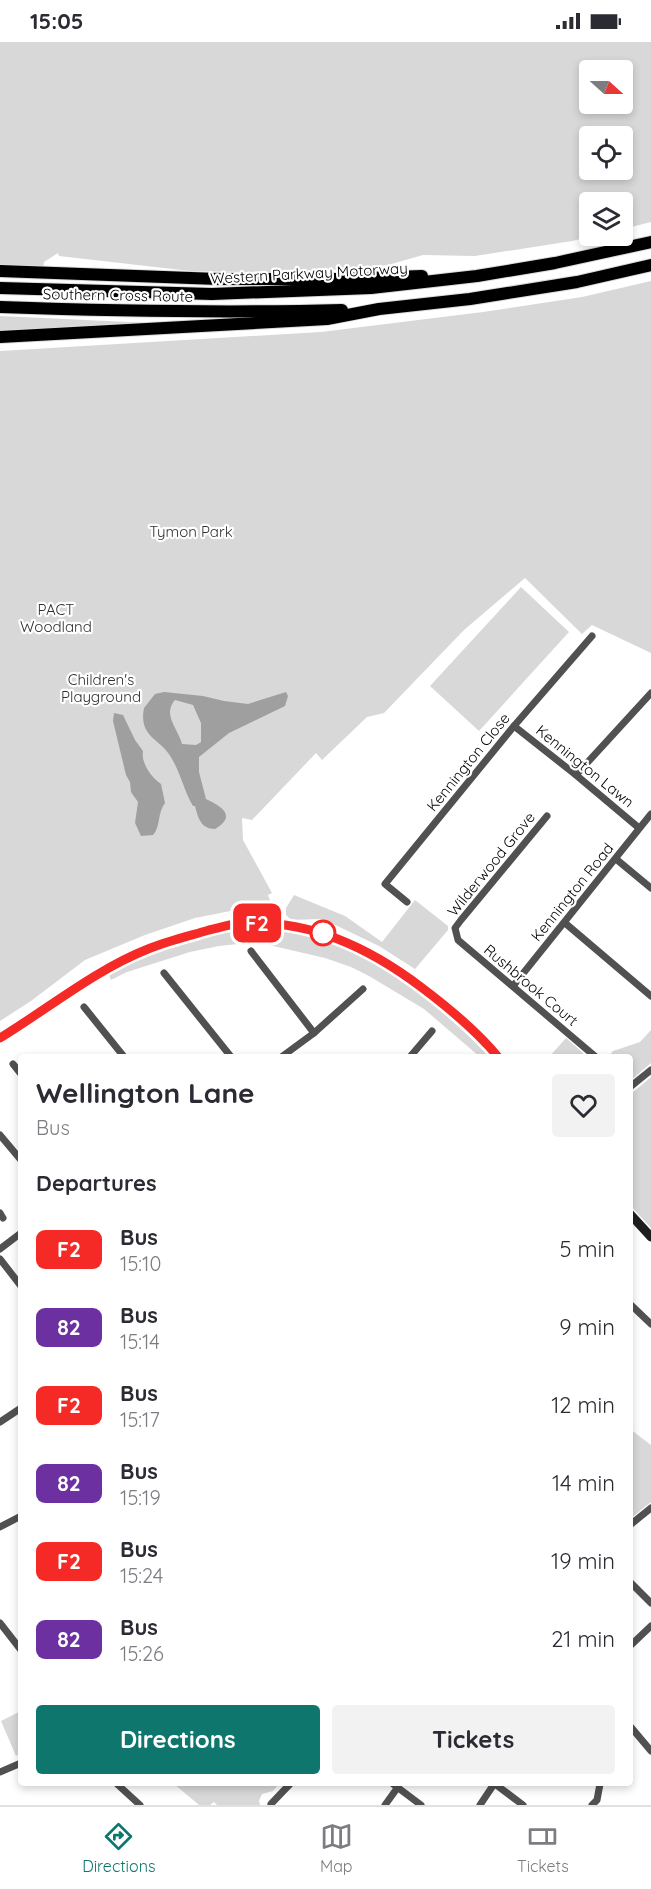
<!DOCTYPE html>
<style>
:root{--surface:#fff;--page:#f2f2f3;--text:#2b2b33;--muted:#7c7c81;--line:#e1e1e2;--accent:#0f766e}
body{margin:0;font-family:Quicksand,sans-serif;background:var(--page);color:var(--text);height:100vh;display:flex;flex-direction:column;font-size:22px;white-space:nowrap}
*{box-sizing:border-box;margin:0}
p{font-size:20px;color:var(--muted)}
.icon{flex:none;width:33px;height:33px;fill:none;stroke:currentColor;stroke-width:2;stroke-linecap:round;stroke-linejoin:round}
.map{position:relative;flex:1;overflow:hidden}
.sheet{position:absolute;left:18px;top:1012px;width:615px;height:732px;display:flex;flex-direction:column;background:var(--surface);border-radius:6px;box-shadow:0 3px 9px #0003}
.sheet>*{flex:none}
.badge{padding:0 12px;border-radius:9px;font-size:21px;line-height:39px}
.needle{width:39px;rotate:111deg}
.controls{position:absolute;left:579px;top:18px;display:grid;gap:12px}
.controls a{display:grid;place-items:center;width:54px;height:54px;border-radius:6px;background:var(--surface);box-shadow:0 3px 9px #0003;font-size:30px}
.map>.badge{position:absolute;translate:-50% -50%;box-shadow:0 0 0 3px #fff}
h2{padding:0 18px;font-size:22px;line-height:54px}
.round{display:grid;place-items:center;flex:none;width:63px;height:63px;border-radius:6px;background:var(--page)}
.summary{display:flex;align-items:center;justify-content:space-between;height:102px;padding:0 18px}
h1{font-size:28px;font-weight:700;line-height:45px}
.button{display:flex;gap:12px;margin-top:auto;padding:12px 18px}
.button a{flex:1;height:69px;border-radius:6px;background:var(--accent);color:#fff;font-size:24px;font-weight:700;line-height:69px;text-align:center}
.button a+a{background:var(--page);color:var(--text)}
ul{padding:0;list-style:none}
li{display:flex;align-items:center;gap:18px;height:78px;padding:0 18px}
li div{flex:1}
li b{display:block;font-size:22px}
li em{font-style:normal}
li .badge{min-width:66px;font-weight:700;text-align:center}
.status{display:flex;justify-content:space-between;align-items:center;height:42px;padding:0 30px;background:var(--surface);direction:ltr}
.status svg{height:16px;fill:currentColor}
.tabs{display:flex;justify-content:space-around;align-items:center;height:84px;border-top:2px solid var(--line);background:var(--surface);font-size:16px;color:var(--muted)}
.tabs a{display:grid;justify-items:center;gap:3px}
.tabs .on{color:var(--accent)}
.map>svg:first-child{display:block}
</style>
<div class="status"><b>15:05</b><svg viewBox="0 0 49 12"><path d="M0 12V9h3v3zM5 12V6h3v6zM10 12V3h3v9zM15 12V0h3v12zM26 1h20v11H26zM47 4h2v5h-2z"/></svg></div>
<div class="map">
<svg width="651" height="1763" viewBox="0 0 651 1763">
<rect width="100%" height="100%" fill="#fff"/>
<g fill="#d8d8d8" fill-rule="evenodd">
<path d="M 0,0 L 651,0 L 651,180 L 623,187 L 622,160 L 590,160 L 590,194 L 594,194 L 572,199 L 475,214 L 423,213 L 388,223 L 300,231 L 190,229 L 59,214 L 58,211 L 44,220 L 43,227 L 0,223 ZM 590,28 L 622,28 L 622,62 L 590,62 ZM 590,94 L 622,94 L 622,128 L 590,128 Z"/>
<polygon points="651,239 651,611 592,583 582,592 525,536 464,588 384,671 367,675 322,718 316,711 252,778 242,776 243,798 272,851 268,853 271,861 195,876 145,893 85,918 31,959 0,979 0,309 321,290 483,270 582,255"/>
<polygon points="0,274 150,281 0,289"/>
<polygon points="521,545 569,590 479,689 430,644"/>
<polygon points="294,853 345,874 382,900 415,858 448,884 448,888 415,927 379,904 329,880 320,877 291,878 286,873 286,866"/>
<path d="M 250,886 C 356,891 419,944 490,1015 L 480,1015 L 424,967 L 369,934 L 351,925 L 325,916 L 256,900 L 219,904 L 190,910 L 127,930 L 111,938 L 109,933 C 148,910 205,890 250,886 Z"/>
<polygon points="651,988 651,1021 630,1039 630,1016 608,1015 613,1009 640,1000"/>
<polygon points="566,996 583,1011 583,1015 549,1015"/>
<polygon points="651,1035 651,1186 630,1163 630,1053"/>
<polygon points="630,1387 651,1403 651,1460 630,1477"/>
<polygon points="21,1669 21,1711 16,1714 1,1679"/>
<polygon points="174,1742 276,1742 278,1743 273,1749 262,1752 259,1759 260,1763 217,1763 214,1760 210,1763 199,1763"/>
</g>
<g fill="#9f9f9f" fill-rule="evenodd">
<path d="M 164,650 L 203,654 L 224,659 L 248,662 L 286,650 L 288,654 L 285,664 L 229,691 L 199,715 L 199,730 L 206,757 C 220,764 238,773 215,787 C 201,787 198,776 195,764 L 193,764 C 184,749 181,732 172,717 C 162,697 138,696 144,666 L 155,652 ZM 175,658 L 193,663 L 201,681 L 201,700 L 196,703 L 182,702 C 178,686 162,673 175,658 Z"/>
<path d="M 114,671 L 123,673 L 135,698 L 143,709 C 141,721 151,735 161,742 L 165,761 C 157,771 161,784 153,793 L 141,794 L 135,781 L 138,760 L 131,750 L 130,740 L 126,733 L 113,679 Z"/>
</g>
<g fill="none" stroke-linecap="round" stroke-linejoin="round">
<g stroke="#dbdbdb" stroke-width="14">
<g id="highway">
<polyline points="0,229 218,237 340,237 422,234"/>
<polyline points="0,246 212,252 371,246 477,234 555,221 651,200"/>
<path d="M 0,265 C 114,269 228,271 342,268"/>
<polyline points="0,295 327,277 379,267 470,257 577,240 651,223"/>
</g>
</g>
<g stroke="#515151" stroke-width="7">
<polyline points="514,684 576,733 639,786"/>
<polyline points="576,733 651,651"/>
<polyline points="547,774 461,878 455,886 458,898 597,1016"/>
<polyline points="616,817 651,846"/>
<polyline points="407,860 385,842 514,684 592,594"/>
<polyline points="565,881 651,954"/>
<polyline points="251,909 314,991"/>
<polyline points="164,931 232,1016"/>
<polyline points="513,944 651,772"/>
<polyline points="84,965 125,1016"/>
<polyline points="280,1016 314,991 363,947"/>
<polyline points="409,1016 432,989"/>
<polyline points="13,1022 21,1032"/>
<polyline points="630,1045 651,1028"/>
<polyline points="0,1093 21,1118"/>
<polyline points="0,1171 3,1176"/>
<polyline points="0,1207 21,1191"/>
<polyline points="0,1217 21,1244"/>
<polyline points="630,1262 651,1282"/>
<polyline points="0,1380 21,1366"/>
<polyline points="630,1483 651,1466"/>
<polyline points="0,1485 21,1474"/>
<polyline points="630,1540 651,1561"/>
<polyline points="0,1581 21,1608"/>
<polyline points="630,1604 651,1584"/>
<polyline points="630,1684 651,1709"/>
<polyline points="0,1730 21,1721"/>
<polyline points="117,1742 140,1763"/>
<polyline points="393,1742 421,1763"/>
<polyline points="495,1742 523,1763"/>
<polyline points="271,1762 290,1742"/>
<polyline points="385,1763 398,1745"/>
<polyline points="480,1763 494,1742"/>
<polyline points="592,1763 597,1758 600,1742"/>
</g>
<g stroke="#1e1e1e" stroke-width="9">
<path d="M 0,996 C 47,968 98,927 148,907 C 168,899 189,894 209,888 C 218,886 227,883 236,882 C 318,874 390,916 449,968 C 467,983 484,998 499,1016"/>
<polyline points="630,1172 651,1195"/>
</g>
<use href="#highway" stroke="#000" stroke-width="12"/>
</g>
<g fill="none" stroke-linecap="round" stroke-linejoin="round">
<g stroke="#fff" stroke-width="14">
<path id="line" d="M 0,996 C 49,966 95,928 148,907 C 168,899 189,894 209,888 C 218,886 227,883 236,882 C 305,875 367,904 421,945 C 449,966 477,989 499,1016"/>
</g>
<use href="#line" stroke="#f52a26" stroke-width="9"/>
</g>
<circle fill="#fff" stroke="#f52a26" stroke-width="3" cx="323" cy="891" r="12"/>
<g text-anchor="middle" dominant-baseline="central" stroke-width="4.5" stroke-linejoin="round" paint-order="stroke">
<g font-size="15" fill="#000" stroke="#fff">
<text transform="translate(309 231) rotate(-3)">Western Parkway Motorway</text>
<text transform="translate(118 253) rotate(1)">Southern Cross Route</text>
<text transform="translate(468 720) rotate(-51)">Kennington Close</text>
<text transform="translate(585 724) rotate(39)">Kennington Lawn</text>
<text transform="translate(491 822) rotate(-51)">Wilderwood Grove</text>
<text transform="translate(572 850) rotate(-51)">Kennington Road</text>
<text transform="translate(531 943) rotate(40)">Rushbrook Court</text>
</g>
<g font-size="15" fill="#2f2f2f" stroke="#fff">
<text x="191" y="489">Tymon Park</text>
<text x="56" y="567">PACT<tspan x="56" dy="17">Woodland</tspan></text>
<text x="101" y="637">Children's<tspan x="101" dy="17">Playground</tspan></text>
</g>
</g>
</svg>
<div class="controls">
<a><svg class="needle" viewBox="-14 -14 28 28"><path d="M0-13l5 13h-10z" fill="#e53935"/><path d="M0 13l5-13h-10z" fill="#7c7c81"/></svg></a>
<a><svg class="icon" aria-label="locate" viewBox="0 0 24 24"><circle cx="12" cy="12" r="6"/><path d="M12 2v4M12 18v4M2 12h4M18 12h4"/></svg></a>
<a><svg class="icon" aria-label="layers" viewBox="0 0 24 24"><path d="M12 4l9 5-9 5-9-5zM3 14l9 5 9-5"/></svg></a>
</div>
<b class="badge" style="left:257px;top:881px;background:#f52a26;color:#fff">F2</b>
<section class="sheet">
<div class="summary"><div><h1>Wellington Lane</h1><p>Bus</p></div><a class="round"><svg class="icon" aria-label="heart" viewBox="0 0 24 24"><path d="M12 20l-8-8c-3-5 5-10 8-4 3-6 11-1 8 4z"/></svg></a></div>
<h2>Departures</h2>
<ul>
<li><span class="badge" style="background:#f52a26;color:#fff">F2</span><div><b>Bus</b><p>15:10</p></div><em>5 min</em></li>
<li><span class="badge" style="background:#6c30a1;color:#fff">82</span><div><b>Bus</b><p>15:14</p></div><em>9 min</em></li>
<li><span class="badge" style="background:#f52a26;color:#fff">F2</span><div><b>Bus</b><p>15:17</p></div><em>12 min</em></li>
<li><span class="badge" style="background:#6c30a1;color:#fff">82</span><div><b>Bus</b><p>15:19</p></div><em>14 min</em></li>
<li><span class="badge" style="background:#f52a26;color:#fff">F2</span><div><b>Bus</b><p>15:24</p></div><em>19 min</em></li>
<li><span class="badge" style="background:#6c30a1;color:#fff">82</span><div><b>Bus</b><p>15:26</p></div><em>21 min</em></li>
</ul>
<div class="button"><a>Directions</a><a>Tickets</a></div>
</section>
</div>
<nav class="tabs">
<a class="on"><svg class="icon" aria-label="directions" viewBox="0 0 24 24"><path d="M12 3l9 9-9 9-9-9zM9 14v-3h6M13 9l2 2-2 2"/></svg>Directions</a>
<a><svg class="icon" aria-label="map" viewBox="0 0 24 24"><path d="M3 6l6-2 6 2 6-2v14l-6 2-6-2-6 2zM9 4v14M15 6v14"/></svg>Map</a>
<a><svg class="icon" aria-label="tickets" viewBox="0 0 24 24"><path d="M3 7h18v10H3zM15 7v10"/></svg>Tickets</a>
</nav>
